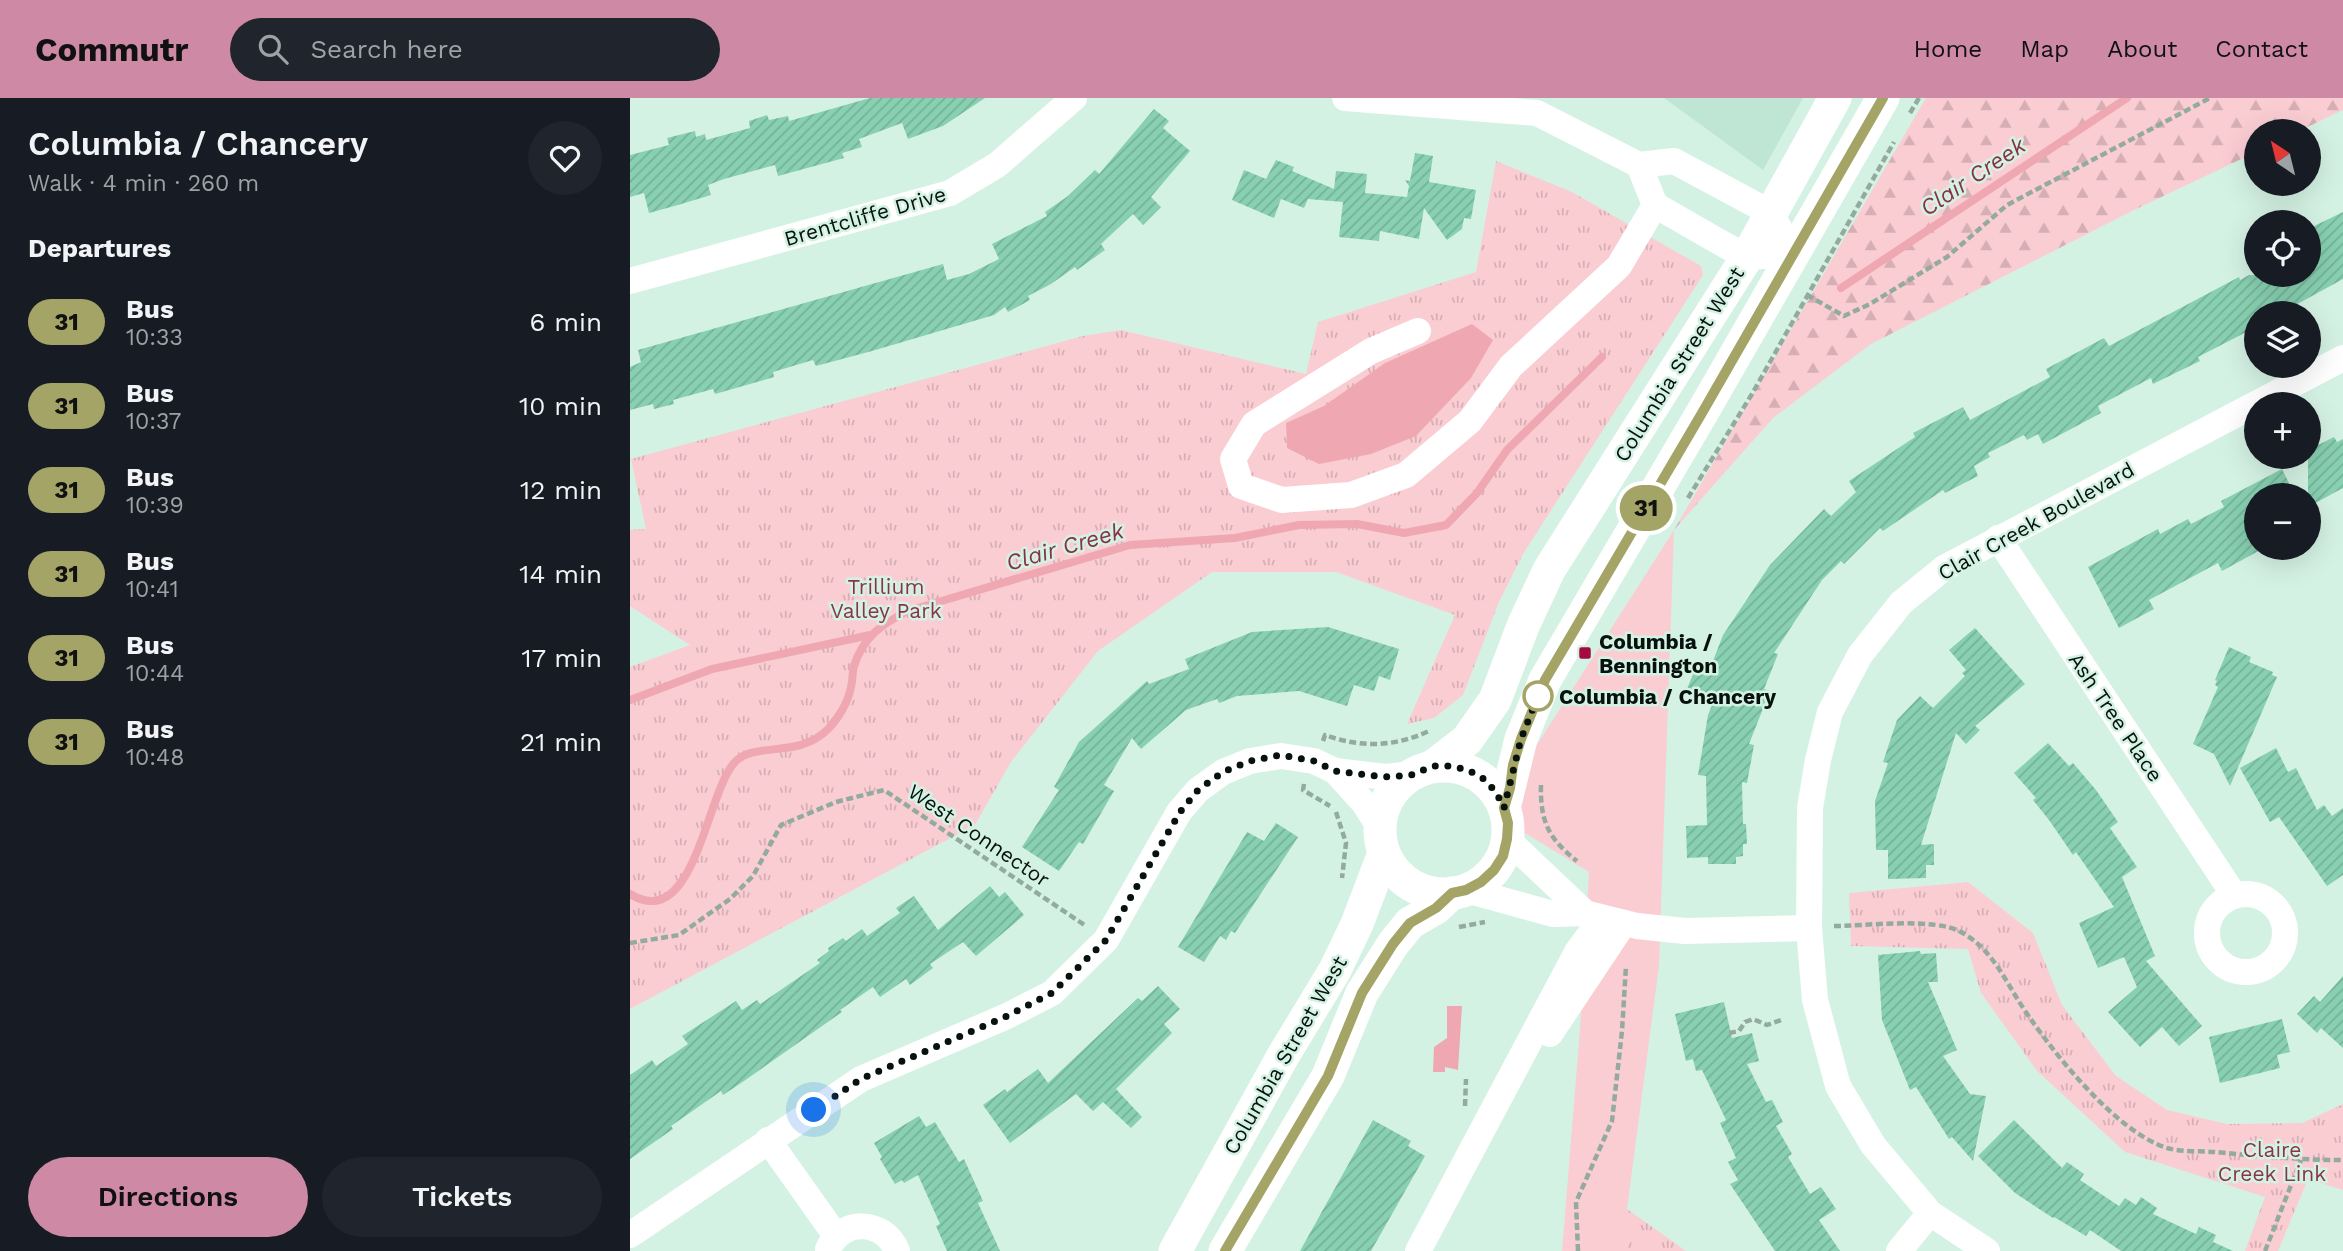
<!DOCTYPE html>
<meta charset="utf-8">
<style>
:root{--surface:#171b24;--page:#20242c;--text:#f1f3f6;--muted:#9ea1a6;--accent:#ce8aa5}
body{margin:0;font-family:"Work Sans",sans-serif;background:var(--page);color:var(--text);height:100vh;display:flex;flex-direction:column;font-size:26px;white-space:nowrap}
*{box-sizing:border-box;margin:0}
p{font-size:23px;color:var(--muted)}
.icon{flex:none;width:38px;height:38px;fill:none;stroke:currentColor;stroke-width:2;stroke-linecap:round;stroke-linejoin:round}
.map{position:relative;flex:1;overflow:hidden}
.details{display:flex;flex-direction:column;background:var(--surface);width:630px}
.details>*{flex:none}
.badge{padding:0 14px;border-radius:23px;font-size:24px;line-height:46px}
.needle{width:46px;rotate:325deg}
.fabs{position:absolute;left:1614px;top:21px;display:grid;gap:14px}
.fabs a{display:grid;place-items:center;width:77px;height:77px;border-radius:50%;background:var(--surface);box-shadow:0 7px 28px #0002;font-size:35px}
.you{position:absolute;width:35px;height:35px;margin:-18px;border:5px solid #fff;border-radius:50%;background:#1a73e8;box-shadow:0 0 0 10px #1a73e833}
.map>.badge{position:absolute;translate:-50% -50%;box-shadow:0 0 0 4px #fff}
h2{padding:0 28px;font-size:26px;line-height:63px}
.round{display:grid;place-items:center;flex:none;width:74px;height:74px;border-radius:37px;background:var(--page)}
.summary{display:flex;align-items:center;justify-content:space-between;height:119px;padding:0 28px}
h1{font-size:33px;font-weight:600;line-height:52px}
.button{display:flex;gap:14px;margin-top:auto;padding:14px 28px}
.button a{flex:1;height:80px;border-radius:42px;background:var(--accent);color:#111;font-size:28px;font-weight:600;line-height:80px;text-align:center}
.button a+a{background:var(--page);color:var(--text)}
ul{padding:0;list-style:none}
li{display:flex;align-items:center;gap:21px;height:84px;padding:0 28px}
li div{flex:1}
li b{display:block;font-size:26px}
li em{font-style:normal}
li .badge{min-width:77px;font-weight:700;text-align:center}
header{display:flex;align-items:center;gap:42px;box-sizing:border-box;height:98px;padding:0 35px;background:var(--accent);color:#111}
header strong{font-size:33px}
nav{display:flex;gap:38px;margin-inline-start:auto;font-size:24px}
.search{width:490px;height:63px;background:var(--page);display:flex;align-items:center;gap:18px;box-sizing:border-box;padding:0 24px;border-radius:38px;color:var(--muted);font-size:26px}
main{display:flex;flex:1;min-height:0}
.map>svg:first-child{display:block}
</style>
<header>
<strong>Commutr</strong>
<div class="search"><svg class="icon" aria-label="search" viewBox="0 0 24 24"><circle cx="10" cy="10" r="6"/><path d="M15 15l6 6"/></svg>Search here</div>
<nav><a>Home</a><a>Map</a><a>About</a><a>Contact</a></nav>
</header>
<main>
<section class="details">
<div class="summary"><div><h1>Columbia / Chancery</h1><p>Walk · 4 min · 260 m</p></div><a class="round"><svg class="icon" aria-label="heart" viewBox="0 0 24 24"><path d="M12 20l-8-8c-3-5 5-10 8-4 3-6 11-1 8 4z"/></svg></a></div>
<h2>Departures</h2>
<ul>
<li><span class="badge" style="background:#a4a466;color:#111">31</span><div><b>Bus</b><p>10:33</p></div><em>6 min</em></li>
<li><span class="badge" style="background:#a4a466;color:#111">31</span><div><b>Bus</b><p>10:37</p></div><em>10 min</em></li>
<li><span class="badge" style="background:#a4a466;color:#111">31</span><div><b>Bus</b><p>10:39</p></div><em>12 min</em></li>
<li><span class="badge" style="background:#a4a466;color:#111">31</span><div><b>Bus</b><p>10:41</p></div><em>14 min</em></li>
<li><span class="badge" style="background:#a4a466;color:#111">31</span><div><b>Bus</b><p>10:44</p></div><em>17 min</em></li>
<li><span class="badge" style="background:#a4a466;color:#111">31</span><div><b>Bus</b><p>10:48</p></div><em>21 min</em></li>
</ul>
<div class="button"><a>Directions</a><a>Tickets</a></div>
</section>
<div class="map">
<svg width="1713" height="1153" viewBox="0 0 1713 1153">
<defs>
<pattern id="forest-firs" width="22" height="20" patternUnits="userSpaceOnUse" patternTransform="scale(1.75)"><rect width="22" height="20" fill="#facdd3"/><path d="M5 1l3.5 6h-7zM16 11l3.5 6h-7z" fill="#d5afb4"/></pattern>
<pattern id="park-tufts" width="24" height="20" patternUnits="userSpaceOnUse" patternTransform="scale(1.75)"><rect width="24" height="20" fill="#facdd3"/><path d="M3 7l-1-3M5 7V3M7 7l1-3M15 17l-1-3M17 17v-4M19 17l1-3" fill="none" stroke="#d5afb4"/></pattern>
<pattern id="building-hatch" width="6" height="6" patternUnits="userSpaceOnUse" patternTransform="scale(1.75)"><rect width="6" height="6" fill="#88d0b1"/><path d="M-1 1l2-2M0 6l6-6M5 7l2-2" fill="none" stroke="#74b297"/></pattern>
</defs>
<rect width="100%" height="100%" fill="#d4f2e4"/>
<polygon fill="#bfe5d4" points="1034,0 1173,0 1133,72"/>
<polygon fill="#facdd3" points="1044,432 1029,868 997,1111 997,1153 932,1153 950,931 959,774 885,729 880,689"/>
<polygon fill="url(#forest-firs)" points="1296,0 1713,0 1713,12 1669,33 1626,33 1626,54 1502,113 1241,246 1143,320 1044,432"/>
<g fill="url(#park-tufts)">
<polygon points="866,63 942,94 1071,168 1073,177 893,456 869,504 833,597 804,620 777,626 825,517 706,474 582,474 468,553 381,664 345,727 0,911 0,569 60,547 0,508 0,432 16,431 1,361 453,238 491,232 676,276 688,224 846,174"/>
<polygon points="1338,784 1403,835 1432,907 1486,978 1537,1012 1597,1026 1672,1025 1713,1006 1713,1092 1678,1081 1648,1153 1615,1153 1635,1099 1495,1054 1407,973 1351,895 1338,851 1221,848 1219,795"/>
<polygon points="997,1111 1056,1153 997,1153"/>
</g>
<g fill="#efa8b2">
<polygon points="842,226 863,242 841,280 786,338 741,356 689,366 657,350 656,325 694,308 755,265"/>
<polygon points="817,908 832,908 828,972 815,969 815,974 803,974 804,949 817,940"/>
</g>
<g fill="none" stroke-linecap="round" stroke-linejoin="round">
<g stroke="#efa8b2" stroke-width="8">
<polyline points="1211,190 1497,0"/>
<polyline points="0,602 82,571 240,537"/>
<path d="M 0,796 C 65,836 76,694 105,664 C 125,643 169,661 198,631 C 209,620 218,604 221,589 C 223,582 222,575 224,568 C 233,539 252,526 278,513 L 500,447 L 605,440 L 669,427 L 727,426 L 774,435 L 816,427 L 847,395 L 877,352 L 972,259"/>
</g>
</g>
<g fill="url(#building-hatch)">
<polygon points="240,0 355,0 313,28 278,41 272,25 229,41 232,49 212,55 214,60 148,78 145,67 94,81 78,87 81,97 48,107 19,115 14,95 0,99 0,57 39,47 37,40 65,33 66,39 75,36 76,42 120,30 119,23 137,17 139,22 158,18 159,23"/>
<polygon points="524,11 539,23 533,30 560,53 521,99 531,109 513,127 503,116 471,146 475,152 447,172 445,169 421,186 398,198 400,202 378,214 375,209 364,217 242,253 186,268 183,262 143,274 144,279 85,296 83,291 43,302 44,306 24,311 23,306 0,312 0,269 11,264 8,252 313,166 317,182 339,176 369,161 362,146 417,118 415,114 438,98 465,72 469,76"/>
<polygon points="785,55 803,58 799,84 846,92 841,121 834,120 832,131 817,142 794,110 789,141 750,133 749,143 709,139 713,104 678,101 674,110 651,101 644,120 602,102 614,72 636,81 646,62 664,69 662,73 704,91 706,73 737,76 735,95 777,99 779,88 775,82 780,83"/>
<polygon points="1713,114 1713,181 1651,215 1626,215 1626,229 1568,259 1570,263 1523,286 1521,280 1468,308 1471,315 1413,346 1408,336 1397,342 1394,337 1358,355 1360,359 1344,368 1348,378 1315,395 1313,392 1253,433 1250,430 1214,466 1211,463 1192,482 1144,555 1148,556 1134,591 1140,593 1119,646 1124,647 1117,685 1112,684 1113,726 1116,726 1117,746 1113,746 1113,758 1106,759 1106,766 1078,766 1078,759 1057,760 1056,728 1077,727 1076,678 1068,677 1078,617 1084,602 1057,591 1065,571 1078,576 1093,537 1140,467 1194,411 1201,418 1226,394 1219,383 1285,339 1283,335 1333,309 1340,322 1420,279 1416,271 1474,240 1479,248 1609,179 1610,182 1619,177 1678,177 1678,131"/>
<polygon points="1704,339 1707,344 1713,341 1713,390 1678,409 1678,352"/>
<polygon points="1652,371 1665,397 1626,397 1626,450 1634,450 1592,473 1588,465 1519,502 1524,511 1489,530 1458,469 1528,431 1530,436 1558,421 1561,426 1594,409 1591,403"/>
<polygon points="698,529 769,551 760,582 749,578 744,593 724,587 717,608 669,593 607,598 589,605 587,601 556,612 511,651 502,640 474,687 484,693 453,746 449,744 429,773 392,749 429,692 424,689 449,644 517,583 519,586 559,571 555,561 622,534"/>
<polygon points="1345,530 1395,586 1345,628 1350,632 1336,646 1326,635 1291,747 1304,746 1304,767 1296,767 1296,780 1258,781 1258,752 1246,752 1245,703 1258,665 1253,664 1267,622 1290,598 1303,610 1335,578 1332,575 1336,572 1319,552"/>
<polygon points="1599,549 1621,559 1619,564 1643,574 1642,577 1647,579 1600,688 1584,656 1563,646 1588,589 1585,587 1587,583 1585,582"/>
<polygon points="1418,645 1439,668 1443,665 1466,692 1488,724 1480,730 1507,769 1492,779 1525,858 1516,863 1572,928 1549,948 1532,929 1510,949 1478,914 1507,889 1494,859 1468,870 1449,825 1484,809 1446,754 1443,757 1419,722 1403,702 1406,700 1384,675"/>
<polygon points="1646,650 1658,674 1666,670 1687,712 1694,707 1702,718 1713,710 1713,777 1697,788 1649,719 1640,724 1610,670"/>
<polygon points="646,725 668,739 605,835 601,833 596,842 590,838 574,864 548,849 617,734 634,743"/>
<polygon points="360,788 369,799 375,794 394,817 346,858 333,844 300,866 303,870 280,887 276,881 250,899 243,889 210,912 212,914 114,983 93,997 91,993 41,1028 43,1031 0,1061 0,977 22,962 26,968 58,946 52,938 106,903 112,912 127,902 130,906 190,865 187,862 199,853 198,850 213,840 216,843 232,831 237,838 270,815 266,810 284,798 308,832"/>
<polygon points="1290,853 1291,856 1306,855 1308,884 1298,884 1327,952 1313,958 1340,996 1356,998 1343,1063 1322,1039 1319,1041 1286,989 1280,992 1252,922 1248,857"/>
<polygon points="1713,878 1713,950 1691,930 1687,935 1667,916 1684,898 1690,904"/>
<polygon points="528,888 550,911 534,926 542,935 486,991 512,1019 501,1030 473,1004 463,1013 446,996 380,1045 353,1007 375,991 377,994 408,971 418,985 508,900 512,903"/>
<polygon points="1094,904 1102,940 1122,935 1129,963 1117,966 1136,1004 1142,1002 1153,1024 1146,1028 1162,1056 1158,1059 1180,1096 1191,1089 1206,1111 1189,1122 1210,1153 1145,1153 1100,1086 1108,1082 1098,1064 1106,1060 1090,1025 1096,1022 1072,972 1066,973 1063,961 1056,963 1045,916"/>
<polygon points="1652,921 1660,954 1647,957 1650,970 1590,985 1579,939"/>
<polygon points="289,1018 296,1029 305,1024 329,1064 334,1061 353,1103 348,1105 370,1153 317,1153 306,1128 310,1126 288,1077 274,1085 272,1082 265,1086 250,1061 252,1059 244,1045"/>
<polygon points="743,1022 781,1043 778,1048 795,1058 741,1153 670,1153"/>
<polygon points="1384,1022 1432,1070 1437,1064 1454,1076 1450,1082 1489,1108 1495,1100 1506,1107 1511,1099 1527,1110 1523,1116 1566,1136 1569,1129 1586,1137 1583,1144 1603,1153 1491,1153 1460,1132 1456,1138 1424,1119 1423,1120 1385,1095 1348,1058"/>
</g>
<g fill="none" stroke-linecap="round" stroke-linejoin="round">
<g stroke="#93aa9f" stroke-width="4.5" stroke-dasharray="7 3.5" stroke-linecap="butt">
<polyline points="1280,15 1289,0"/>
<polyline points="1177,197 1214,218 1240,206 1317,159 1377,107 1580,0"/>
<polyline points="1058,400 1122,296 1264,44"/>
<path d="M 693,643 L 695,637 C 731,650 764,649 799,633"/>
<polyline points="674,686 673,692 700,708"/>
<path d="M 911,687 C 910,724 919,741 947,763"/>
<polyline points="706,714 716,745 712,780"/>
<path d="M 1204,828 C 1236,828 1304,819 1331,834 C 1359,849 1372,876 1388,902 C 1417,948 1485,1034 1537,1050 C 1552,1054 1570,1053 1585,1054 C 1628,1058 1670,1062 1713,1062"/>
<polyline points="829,829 855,824"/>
<polyline points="0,845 49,837 100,801 123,778 151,727 206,704 254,692 456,828"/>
<polyline points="1099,935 1109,933 1115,924 1123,921 1137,927 1154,921"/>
<polyline points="835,1008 836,981"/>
<polyline points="948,1153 946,1104 982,1023 992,933 996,868"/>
<polyline points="1635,1153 1671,1062"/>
</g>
<g stroke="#fff" stroke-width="26">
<polyline points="715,0 907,15 1009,67 1044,63 1126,107 1141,116 1164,156 1117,159 1093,146 1025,107 1009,67"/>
<polyline points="0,183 320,95 367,67 444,0"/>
<polyline points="788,233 741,253 624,326 603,361 611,388 652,402 721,397 776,377 840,323 881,268 989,168 1025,107"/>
<polyline points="1368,440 1604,797"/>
<polyline points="705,673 734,705 750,730"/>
<polyline points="877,741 955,815"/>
<polyline points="836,792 923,816 955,815 1007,828 1055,833 1179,830"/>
<circle cx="1616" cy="835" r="39"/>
<polyline points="920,936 994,825"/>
<polyline points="138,1042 206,1138"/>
<polyline points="0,1137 231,981 377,918 422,895 476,842 549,714 568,692 593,674 620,663 651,658 684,663 705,673 756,679 781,676"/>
<path d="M 198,1151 C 212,1120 254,1121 267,1153"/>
<polyline points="788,1153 947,854 972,820"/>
<polyline points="1269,1153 1300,1115"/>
<polyline points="1357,1153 1300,1115 1243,1047 1208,988 1185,902 1179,830 1180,710 1188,662 1200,614 1230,557 1271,505 1314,470 1713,260"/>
</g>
<g stroke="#fff" stroke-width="33">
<polyline points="803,668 837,642 865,602 893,528 919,472 1117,159 1205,0"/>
<circle cx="814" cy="732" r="64"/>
<polyline points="874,710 891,641 915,582 1072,315 1253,0"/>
<polyline points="545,1153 653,958 705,872 727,826 754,755"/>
<polyline points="595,1153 698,978 732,895 763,846 780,825 806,810 822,795"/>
</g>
</g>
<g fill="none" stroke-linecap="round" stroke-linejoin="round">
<g stroke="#fff" stroke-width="16">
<polyline id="line" points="595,1153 698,978 732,895 763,846 780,825 806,810 822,795 836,792 851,784 864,772 873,758 877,741 878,725 874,710 880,690 883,667 891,641 915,582 1072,315 1253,0"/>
</g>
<use href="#line" stroke="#a4a466" stroke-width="10"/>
<polyline stroke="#07110d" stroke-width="7" stroke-dasharray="0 12.6" points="184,1012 231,981 377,918 422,895 476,842 550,714 568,692 593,674 620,663 651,657 684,663 705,673 755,679 781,677 803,668 821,668 838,672 854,681 866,694 874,710 891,641 908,598"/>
</g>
<rect fill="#a40941" stroke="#d4f2e4" stroke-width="2.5" x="948" y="548" width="14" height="14" rx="3.5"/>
<circle fill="#fff" stroke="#a4a466" stroke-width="3.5" cx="908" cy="598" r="14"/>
<g text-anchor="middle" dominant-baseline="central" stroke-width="5" stroke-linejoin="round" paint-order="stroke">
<g font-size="21" fill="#07110d" stroke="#d4f2e4">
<text transform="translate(235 118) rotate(-16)">Brentcliffe Drive</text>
<text transform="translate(1049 266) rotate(-58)">Columbia Street West</text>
<text transform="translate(1406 423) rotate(-29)">Clair Creek Boulevard</text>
<text transform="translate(1486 619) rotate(56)">Ash Tree Place</text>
<text transform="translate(349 737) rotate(34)">West Connector</text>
<text transform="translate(655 957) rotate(-60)">Columbia Street West</text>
</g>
<g font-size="21" fill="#883546" stroke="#d4f2e4">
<text x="256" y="488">Trillium<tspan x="256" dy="24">Valley Park</tspan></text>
<text x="1642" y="1051">Claire<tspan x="1642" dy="24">Creek Link</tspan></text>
</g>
<g font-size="21" font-weight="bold" fill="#07110d" stroke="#d4f2e4" text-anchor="start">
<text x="969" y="543">Columbia /<tspan x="969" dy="24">Bennington</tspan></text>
</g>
<g font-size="21" font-weight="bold" fill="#07110d" stroke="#d4f2e4" text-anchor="start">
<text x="929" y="598">Columbia / Chancery</text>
</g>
<g font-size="23" font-style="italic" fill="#863344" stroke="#d4f2e4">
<text transform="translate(1343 79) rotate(-34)">Clair Creek</text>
<text transform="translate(435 449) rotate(-16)">Clair Creek</text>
</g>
</g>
</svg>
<div class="fabs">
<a><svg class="needle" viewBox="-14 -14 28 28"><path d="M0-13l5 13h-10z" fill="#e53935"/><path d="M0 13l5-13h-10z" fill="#9ea1a6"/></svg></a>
<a><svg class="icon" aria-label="locate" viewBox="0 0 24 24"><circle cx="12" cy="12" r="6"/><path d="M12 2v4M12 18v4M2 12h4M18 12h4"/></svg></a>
<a><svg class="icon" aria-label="layers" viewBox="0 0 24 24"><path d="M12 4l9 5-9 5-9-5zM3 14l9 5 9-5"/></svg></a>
<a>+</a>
<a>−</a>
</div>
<div class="you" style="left:184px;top:1012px"></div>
<b class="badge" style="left:1016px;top:410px;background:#a4a466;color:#111">31</b>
</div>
</main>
